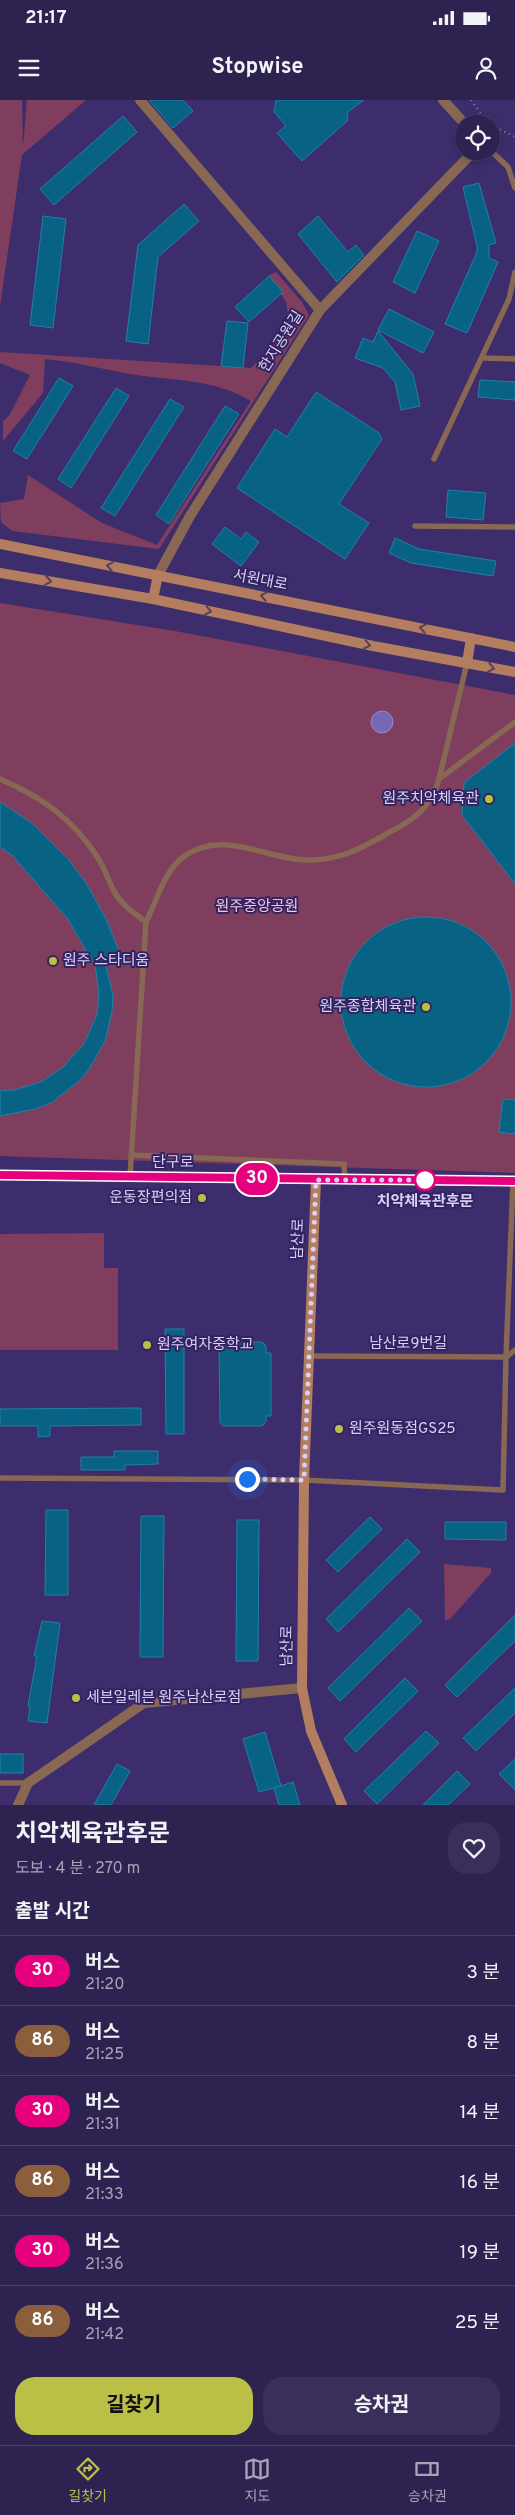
<!DOCTYPE html>
<html lang="ko">
<meta charset="utf-8">
<style>
:root{--surface:#2e2251;--page:#3a2f5b;--text:#f1f3f6;--muted:#a7a4b7;--line:#493f68;--accent:#bac045}
body{margin:0;font-family:Overpass,"Noto Sans KR",sans-serif;background:var(--page);color:var(--text);height:100vh;display:flex;flex-direction:column;font-size:19px;white-space:nowrap}
*{box-sizing:border-box;margin:0}
p{font-size:16px;color:var(--muted)}
.icon{flex:none;width:28px;height:28px;fill:none;stroke:currentColor;stroke-width:2;stroke-linecap:round;stroke-linejoin:round}
.map{position:relative;height:1705px;overflow:hidden}
.side{display:flex;flex-direction:column;background:var(--surface);flex:1}
.side>*{flex:none}
.badge{padding:0 10px;border-radius:16px;font-size:18px;line-height:32px}
.tools{position:absolute;left:455px;top:15px;display:grid;gap:10px}
.tools a{display:grid;place-items:center;width:45px;height:45px;border-radius:50%;background:var(--surface);box-shadow:0 2px 8px #0003,0 0 0 1px var(--line);font-size:25px}
.you{position:absolute;width:25px;height:25px;margin:-12px;border:4px solid #fff;border-radius:50%;background:#1a73e8;box-shadow:0 0 0 8px #1a73e833}
.map>.badge{position:absolute;translate:-50% -50%;box-shadow:0 0 0 2px #fff}
h2{padding:0 15px;font-size:19px;line-height:45px}
.round{display:grid;place-items:center;flex:none;width:52px;height:52px;border-radius:20px;background:var(--page)}
.overview{display:flex;align-items:center;justify-content:space-between;height:85px;padding:0 15px}
h1{font-size:24px;font-weight:700;line-height:38px}
.primary-button{display:flex;gap:10px;margin-top:auto;padding:10px 15px}
.primary-button a{flex:1;height:58px;border-radius:20px;background:var(--accent);color:#111;font-size:20px;font-weight:700;line-height:58px;text-align:center}
.primary-button a+a{background:var(--page);color:var(--text)}
ul{padding:0;list-style:none}
li{display:flex;align-items:center;gap:15px;height:70px;padding:0 15px;border-top:1px solid var(--line)}
li div{flex:1}
li b{display:block;font-size:19px}
li em{font-style:normal}
li .badge{min-width:55px;font-weight:700;text-align:center}
.status{display:flex;justify-content:space-between;align-items:center;height:35px;padding:0 25px;background:var(--surface);direction:ltr}
.status svg{height:14px;fill:currentColor}
header{display:flex;justify-content:space-between;align-items:center;height:65px;padding:0 15px;background:var(--surface);font-size:22px;font-weight:700}
.tabs{display:flex;justify-content:space-around;align-items:center;height:70px;border-top:1px solid var(--line);background:var(--surface);font-size:14px;color:var(--muted)}
.tabs a{display:grid;justify-items:center;gap:2px}
.tabs .active{color:var(--accent)}
.map>svg:first-child{display:block}
</style>
<div class="status"><b>21:17</b><svg viewBox="0 0 49 12"><path d="M0 12V9h3v3zM5 12V6h3v6zM10 12V3h3v9zM15 12V0h3v12zM26 1h20v11H26zM47 4h2v5h-2z"/></svg></div>
<header><svg class="icon" aria-label="menu" viewBox="0 0 24 24"><path d="M4 6h16M4 12h16M4 18h16"/></svg>Stopwise<svg class="icon" aria-label="person" viewBox="0 0 24 24"><circle cx="12" cy="8" r="4"/><path d="M4 21q1-7 8-7t8 7"/></svg></header>
<div class="map">
<svg width="515" height="1705" viewBox="0 0 515 1705">
<rect width="100%" height="100%" fill="#3d2d6c"/>
<g fill="#7f3e5d">
<polygon points="0,0 22,0 23,47 27,0 86,0 22,55 0,206"/>
<path d="M 276,172 L 302,202 L 309,215 L 159,449 L 12,431 L 1,422 L 0,403 L 24,399 L 28,375 L 102,423 L 157,445 L 251,301 C 214,279 177,281 136,275 C 106,270 76,262 45,259 L 43,293 L 3,341 L 3,321 L 9,316 L 30,275 L 0,263 L 0,252 L 251,268 L 265,254 L 289,220 L 286,202 L 269,175 Z"/>
<polygon points="0,503 175,531 515,595 515,1073 0,1056"/>
<polygon points="104,1133 104,1168 118,1168 118,1250 0,1250 0,1134"/>
<polygon points="444,1464 491,1468 491,1473 450,1519 445,1520"/>
</g>
<circle fill="#7768b4" stroke="#9488c8" cx="382" cy="622" r="11"/>
<g fill="#076284" stroke="#2080a9">
<polygon points="149,0 183,0 193,11 173,28"/>
<polygon points="276,0 364,0 348,12 347,21 302,61 277,33 286,26 274,12"/>
<polygon points="123,16 137,32 54,105 40,89"/>
<polygon points="479,83 496,143 489,145 489,158 498,162 467,233 445,224 477,152 477,146 463,87"/>
<polygon points="184,104 199,121 158,157 148,244 126,241 138,145"/>
<polygon points="43,116 66,119 53,228 30,225"/>
<polygon points="318,116 348,152 356,145 364,155 337,182 298,134"/>
<polygon points="417,131 439,141 415,193 393,182"/>
<polygon points="269,176 283,192 249,222 235,207"/>
<polygon points="389,209 434,232 423,253 378,230"/>
<polygon points="227,221 248,223 243,268 221,266"/>
<polygon points="378,231 413,274 420,306 401,310 395,282 383,268 355,258 363,238 373,242"/>
<polygon points="59,278 73,286 27,359 13,351"/>
<polygon points="480,280 515,282 515,300 478,297"/>
<polygon points="116,288 129,296 71,388 58,379"/>
<polygon points="316,292 379,333 382,339 339,404 369,423 345,459 237,388 275,329 287,337"/>
<polygon points="170,299 184,307 115,416 101,408"/>
<polygon points="225,306 239,314 169,424 156,415"/>
<polygon points="448,390 486,393 483,420 446,417"/>
<polygon points="225,427 241,439 246,432 259,442 241,466 212,444"/>
<polygon points="395,438 419,449 496,461 493,476 411,463 389,453"/>
<polygon points="515,643 515,784 462,715 464,683"/>
<polygon points="0,702 33,724 67,758 86,783 106,819 120,854 104,858 113,895 112,912 105,941 89,969 79,981 51,1003 35,1009 0,1016 0,991 14,990 41,982 63,967 84,944 97,915 99,893 95,865 67,818 12,755 0,747"/>
<circle cx="426" cy="902" r="85"/>
<polygon points="503,999 515,1000 515,1034 499,1032"/>
<polygon points="165,1229 184,1229 184,1334 166,1334"/>
<polygon points="223,1242 262,1242 266,1246 266,1253 271,1253 271,1316 266,1316 266,1322 262,1326 223,1326 220,1322 219,1246"/>
<polygon points="141,1308 141,1325 50,1326 50,1336 38,1337 38,1326 0,1326 0,1309"/>
<polygon points="114,1351 158,1351 158,1364 125,1365 125,1370 81,1370 81,1357 114,1357"/>
<polygon points="46,1410 68,1410 68,1495 45,1495"/>
<polygon points="141,1416 164,1416 163,1557 140,1557"/>
<polygon points="370,1417 382,1429 338,1472 326,1460"/>
<polygon points="237,1420 259,1420 258,1561 236,1561"/>
<polygon points="445,1422 506,1422 506,1440 445,1439"/>
<polygon points="407,1439 420,1452 338,1532 326,1519"/>
<polygon points="409,1508 422,1521 340,1601 328,1588"/>
<polygon points="515,1515 515,1541 457,1597 445,1585"/>
<polygon points="42,1521 60,1523 47,1623 28,1621 30,1607 28,1606 37,1556 34,1556"/>
<polygon points="405,1578 418,1591 356,1652 344,1639"/>
<polygon points="515,1588 515,1613 476,1651 463,1638"/>
<polygon points="426,1631 439,1643 377,1704 364,1691"/>
<polygon points="265,1632 281,1686 259,1692 243,1639"/>
<rect x="0" y="1654" width="23" height="19"/>
<polygon points="515,1659 515,1690 499,1674"/>
<polygon points="117,1664 130,1671 111,1705 94,1705"/>
<polygon points="457,1671 470,1684 448,1705 423,1705"/>
<polygon points="293,1682 300,1705 279,1705 274,1688"/>
</g>
<g fill="none" stroke-linecap="round" stroke-linejoin="round">
<g stroke="#8b80b2" stroke-width="2" stroke-dasharray="1 4" stroke-linecap="butt">
<polyline points="471,0 489,24"/>
<polyline points="491,25 515,37"/>
</g>
<g stroke="#886753" stroke-width="5.5">
<polyline points="491,51 508,67 515,88"/>
<polyline points="482,258 515,259"/>
<polyline points="434,359 509,199 515,172"/>
<polyline points="415,426 515,427"/>
<path d="M 0,679 C 42,697 73,719 98,758 C 105,769 109,782 115,793 C 122,805 135,814 146,822 L 130,1077"/>
<polyline points="439,679 515,622"/>
<path d="M 146,822 C 157,800 164,772 183,757 C 223,728 267,760 308,760 C 339,761 364,747 390,732 C 415,719 431,707 439,679 L 467,563"/>
<polyline points="131,1055 344,1064 345,1080"/>
<polyline points="310,1256 506,1257 513,1081"/>
<polyline points="0,1378 304,1380 503,1390 506,1257 515,1250"/>
<polyline points="0,1683 28,1683"/>
</g>
<g stroke="#886753" stroke-width="10">
<polyline points="140,0 320,210"/>
<polyline points="443,0 465,24"/>
<polyline points="158,475 190,416 320,210 474,51"/>
<polyline points="18,1705 28,1683 144,1603 302,1588"/>
</g>
<g stroke="#b27e5f" stroke-width="10">
<polyline points="0,444 515,547"/>
<polyline points="0,473 153,499 373,546 515,572"/>
<polyline points="153,499 158,475"/>
<polyline points="467,563 471,538"/>
<polyline points="0,1075 515,1081"/>
<polyline points="316,1080 304,1380 302,1588 311,1631 342,1705"/>
</g>
</g>
<defs><path id="oneway-chevron" d="M-2-3.5L2.5 0L-2 3.5" fill="none" stroke-width="1.6" stroke-linecap="round" stroke-linejoin="round" transform="scale(1.25)"/></defs>
<g stroke="#5a3e60">
<use href="#oneway-chevron" transform="translate(110 466) rotate(-169)"/>
<use href="#oneway-chevron" transform="translate(48 481) rotate(10)"/>
<use href="#oneway-chevron" transform="translate(264 496) rotate(-169)"/>
<use href="#oneway-chevron" transform="translate(208 511) rotate(12)"/>
<use href="#oneway-chevron" transform="translate(423 528) rotate(-169)"/>
<use href="#oneway-chevron" transform="translate(367 545) rotate(12)"/>
<use href="#oneway-chevron" transform="translate(491 568) rotate(11)"/>
</g>
<g fill="none" stroke-linecap="round" stroke-linejoin="round">
<g stroke="#fff" stroke-width="11">
<polyline id="line" points="0,1075 515,1081"/>
</g>
<use href="#line" stroke="#e6007e" stroke-width="8"/>
<polyline stroke="#d7d1f7" stroke-width="5" stroke-dasharray="0 9" points="247,1379 304,1380 316,1080 433,1080 425,1080"/>
</g>
<g fill="#bac045" stroke="#342361" stroke-width="2">
<circle cx="489" cy="699" r="5"/>
<circle cx="53" cy="861" r="5"/>
<circle cx="426" cy="907" r="5"/>
<circle cx="202" cy="1098" r="5"/>
<circle cx="147" cy="1245" r="5"/>
<circle cx="339" cy="1329" r="5"/>
<circle cx="76" cy="1598" r="5"/>
</g>
<circle fill="#fff" stroke="#e6007e" stroke-width="2.5" cx="425" cy="1080" r="10"/>
<g text-anchor="middle" dominant-baseline="central" stroke-width="4" stroke-linejoin="round" paint-order="stroke">
<g font-size="15" fill="#d7d1f7" stroke="#342361">
<text transform="translate(282 242) rotate(-58)">한지공원길</text>
<text transform="translate(260 481) rotate(11)">서원대로</text>
<text x="173" y="1063">단구로</text>
<text transform="translate(299 1139) rotate(-88)">남산로</text>
<text x="408" y="1244">남산로9번길</text>
<text transform="translate(288 1546) rotate(-89)">남산로</text>
</g>
<g font-size="15" fill="#d7d1f7" stroke="#342361" text-anchor="start">
<text x="479" y="699" text-anchor="end">원주치악체육관</text>
<text x="63" y="861">원주 스타디움</text>
<text x="416" y="907" text-anchor="end">원주종합체육관</text>
<text x="192" y="1098" text-anchor="end">운동장편의점</text>
<text x="157" y="1245">원주여자중학교</text>
<text x="349" y="1329">원주원동점GS25</text>
<text x="86" y="1598">세븐일레븐 원주남산로점</text>
</g>
<g font-size="15" fill="#f3c5d8" stroke="#342361">
<text x="257" y="807">원주중앙공원</text>
</g>
<g font-size="15" font-weight="bold" fill="#d7d1f7" stroke="#342361">
<text x="425" y="1102">치악체육관후문</text>
</g>
</g>
</svg>
<div class="tools">
<a><svg class="icon" aria-label="locate" viewBox="0 0 24 24"><circle cx="12" cy="12" r="6"/><path d="M12 2v4M12 18v4M2 12h4M18 12h4"/></svg></a>
</div>
<div class="you" style="left:247px;top:1379px"></div>
<b class="badge" style="left:257px;top:1079px;background:#e6007e;color:#fff">30</b>
</div>
<section class="side">
<div class="overview"><div><h1>치악체육관후문</h1><p>도보 · 4 분 · 270 m</p></div><a class="round"><svg class="icon" aria-label="heart" viewBox="0 0 24 24"><path d="M12 20l-8-8c-3-5 5-10 8-4 3-6 11-1 8 4z"/></svg></a></div>
<h2>출발 시간</h2>
<ul>
<li><span class="badge" style="background:#e6007e;color:#fff">30</span><div><b>버스</b><p>21:20</p></div><em>3 분</em></li>
<li><span class="badge" style="background:#8b5e3c;color:#fff">86</span><div><b>버스</b><p>21:25</p></div><em>8 분</em></li>
<li><span class="badge" style="background:#e6007e;color:#fff">30</span><div><b>버스</b><p>21:31</p></div><em>14 분</em></li>
<li><span class="badge" style="background:#8b5e3c;color:#fff">86</span><div><b>버스</b><p>21:33</p></div><em>16 분</em></li>
<li><span class="badge" style="background:#e6007e;color:#fff">30</span><div><b>버스</b><p>21:36</p></div><em>19 분</em></li>
<li><span class="badge" style="background:#8b5e3c;color:#fff">86</span><div><b>버스</b><p>21:42</p></div><em>25 분</em></li>
</ul>
<div class="primary-button"><a>길찾기</a><a>승차권</a></div>
</section>
<nav class="tabs">
<a class="active"><svg class="icon" aria-label="directions" viewBox="0 0 24 24"><path d="M12 3l9 9-9 9-9-9zM9 14v-3h6M13 9l2 2-2 2"/></svg>길찾기</a>
<a><svg class="icon" aria-label="map" viewBox="0 0 24 24"><path d="M3 6l6-2 6 2 6-2v14l-6 2-6-2-6 2zM9 4v14M15 6v14"/></svg>지도</a>
<a><svg class="icon" aria-label="tickets" viewBox="0 0 24 24"><path d="M3 7h18v10H3zM15 7v10"/></svg>승차권</a>
</nav>
